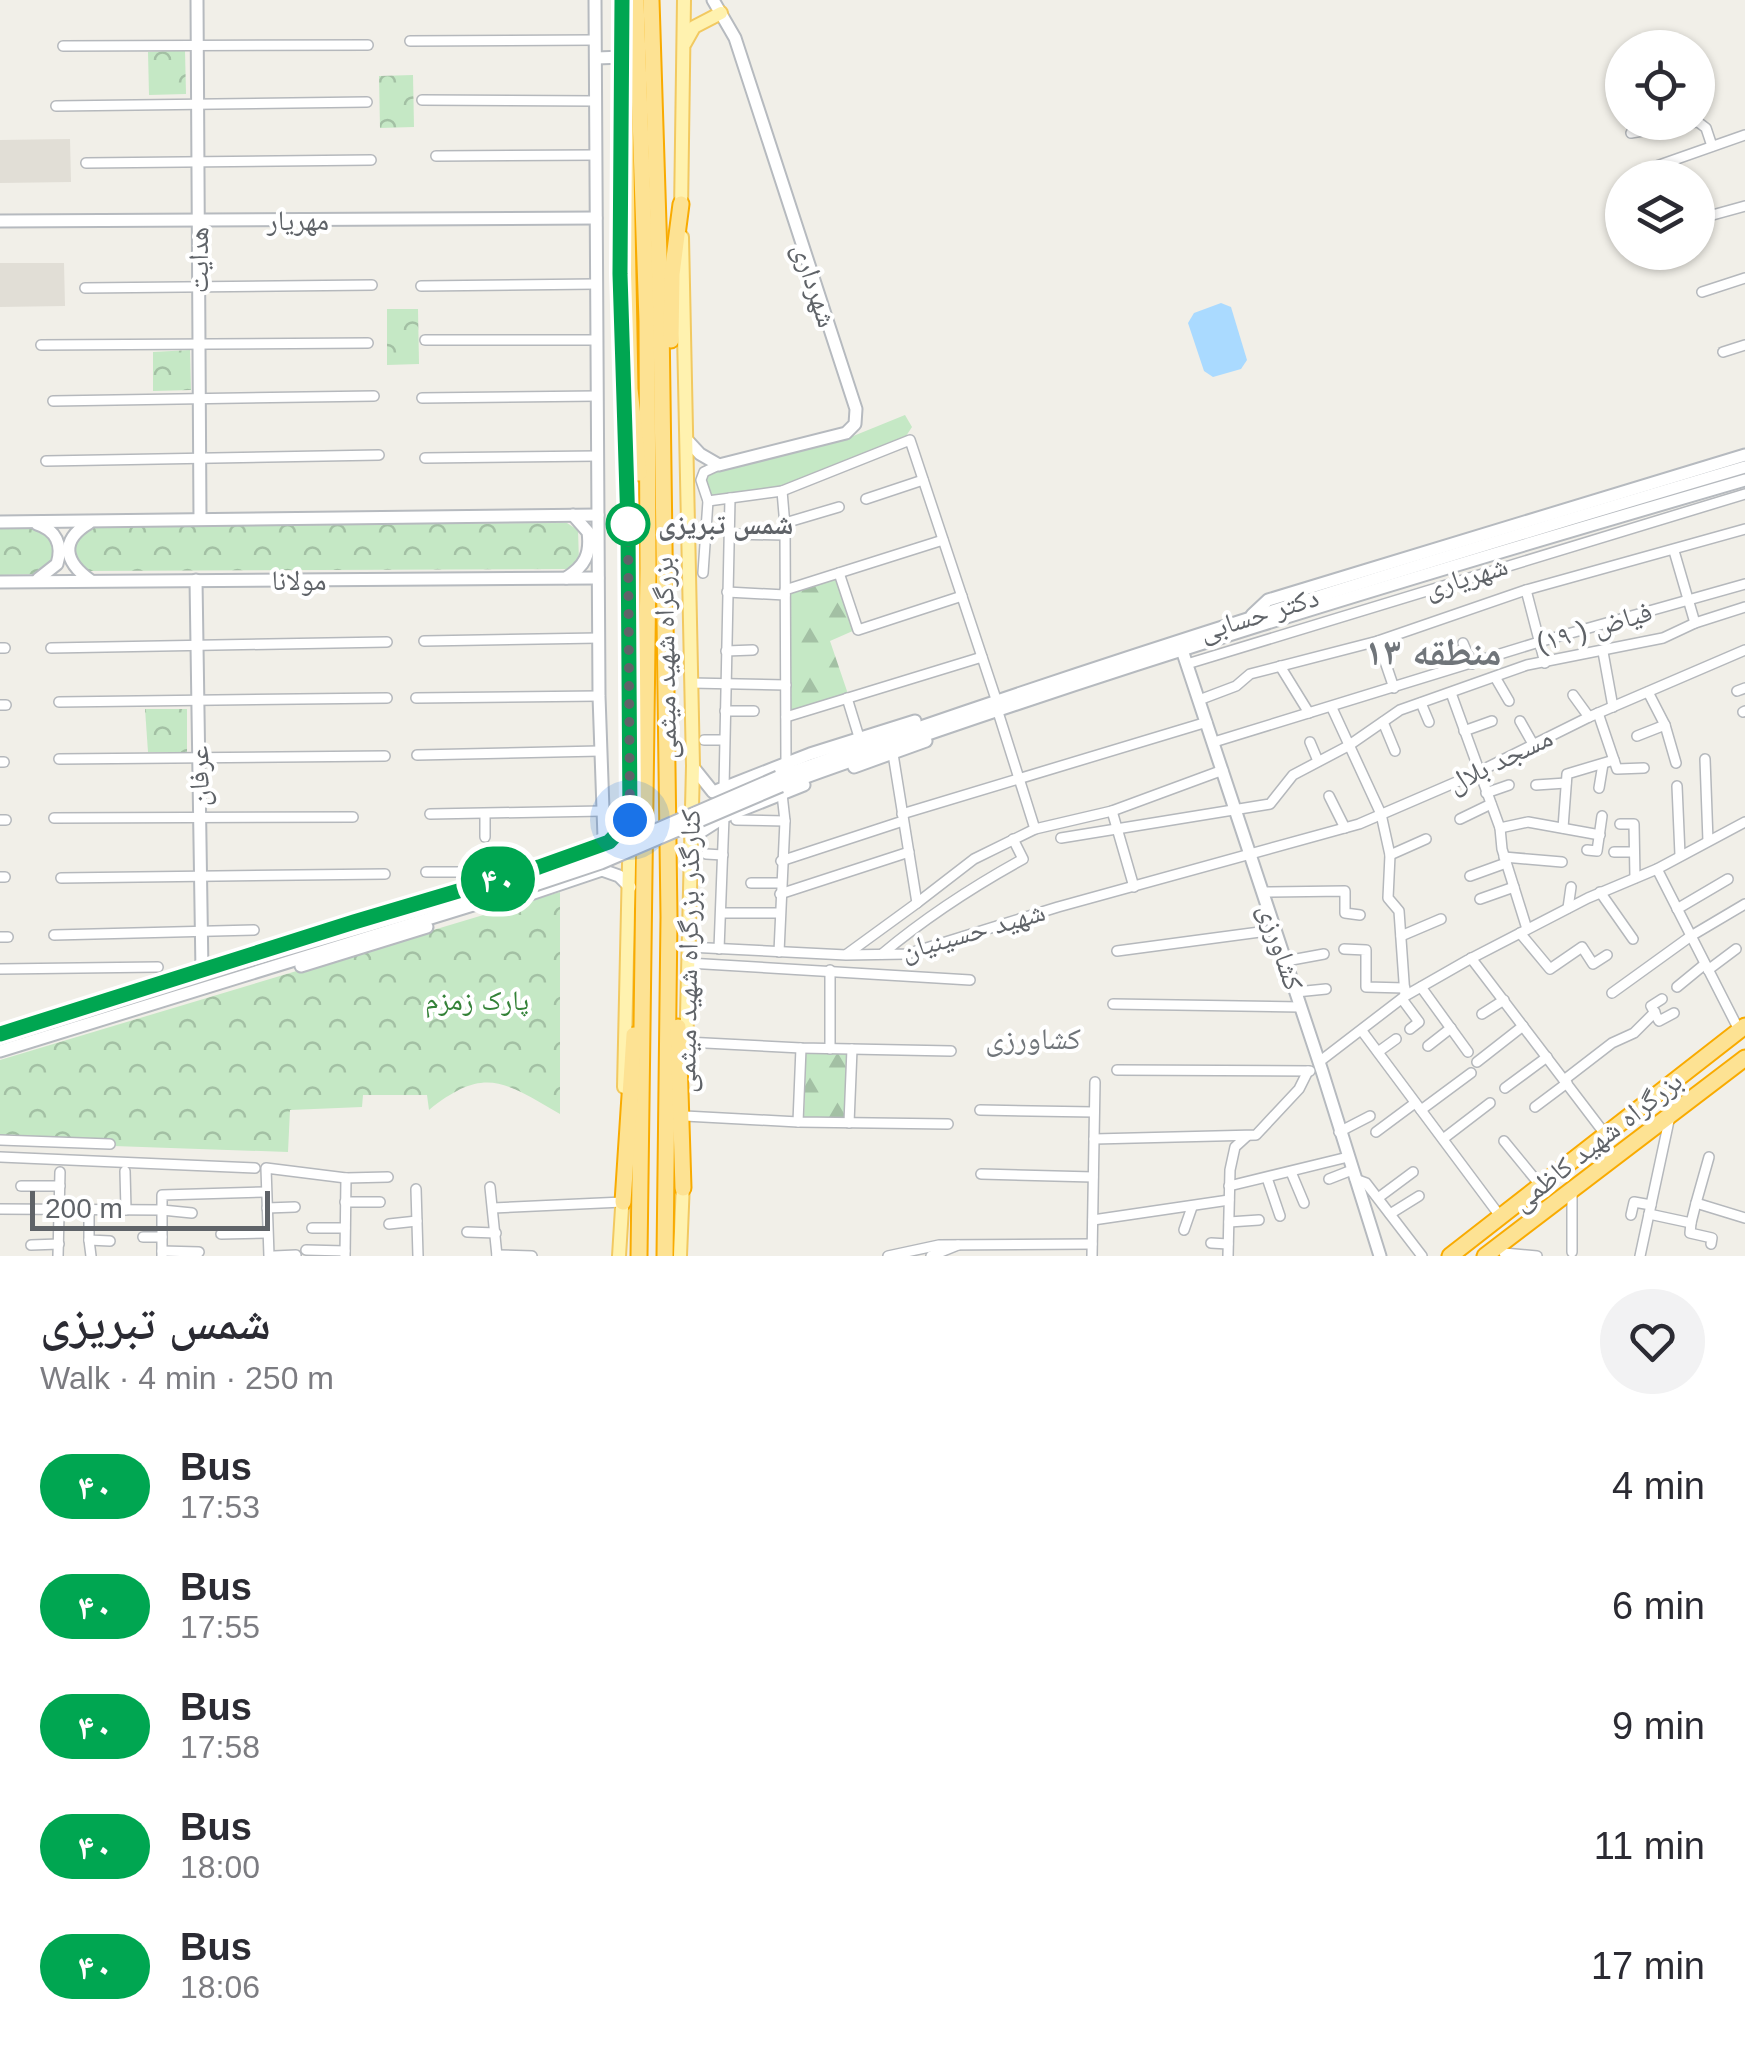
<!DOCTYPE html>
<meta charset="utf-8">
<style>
:root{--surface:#fff;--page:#f2f2f3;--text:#2b2b33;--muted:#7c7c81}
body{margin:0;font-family:Arial,"Noto Naskh Arabic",sans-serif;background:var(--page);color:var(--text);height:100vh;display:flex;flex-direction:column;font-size:38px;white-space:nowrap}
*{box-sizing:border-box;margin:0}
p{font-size:32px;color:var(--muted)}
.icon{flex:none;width:55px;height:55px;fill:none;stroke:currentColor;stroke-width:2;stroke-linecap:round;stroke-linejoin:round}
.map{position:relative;height:1256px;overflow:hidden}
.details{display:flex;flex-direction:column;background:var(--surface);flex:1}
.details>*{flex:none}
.badge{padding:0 20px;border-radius:32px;font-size:35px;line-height:65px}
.tools{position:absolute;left:1605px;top:30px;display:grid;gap:20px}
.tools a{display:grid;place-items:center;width:110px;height:110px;border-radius:50%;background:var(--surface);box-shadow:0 2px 8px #0004;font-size:50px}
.scale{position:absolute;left:30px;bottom:25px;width:240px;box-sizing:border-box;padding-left:10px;border:5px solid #5f6368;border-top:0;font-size:28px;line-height:35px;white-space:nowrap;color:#5f6368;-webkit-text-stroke:8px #fff;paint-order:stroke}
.you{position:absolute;width:50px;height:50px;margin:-25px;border:8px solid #fff;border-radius:50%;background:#1a73e8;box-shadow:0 0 0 15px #1a73e833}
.map>.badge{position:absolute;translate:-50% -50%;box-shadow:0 0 0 5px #fff}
.round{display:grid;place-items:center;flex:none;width:105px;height:105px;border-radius:52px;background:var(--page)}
.headline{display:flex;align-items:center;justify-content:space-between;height:170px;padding:0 40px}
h1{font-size:48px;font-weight:600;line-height:75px}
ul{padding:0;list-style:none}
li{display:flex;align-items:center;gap:30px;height:120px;padding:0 40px}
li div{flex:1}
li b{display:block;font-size:38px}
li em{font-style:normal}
li .badge{min-width:110px;font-weight:700;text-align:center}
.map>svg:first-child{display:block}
</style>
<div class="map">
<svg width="1745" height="1256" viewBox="0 0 1745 1256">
<defs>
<pattern id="forest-firs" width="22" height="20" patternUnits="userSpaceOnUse" patternTransform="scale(2.5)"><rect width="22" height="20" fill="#c5e8c5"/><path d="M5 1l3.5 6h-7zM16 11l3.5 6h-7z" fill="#a3c0a4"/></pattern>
<pattern id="park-crowns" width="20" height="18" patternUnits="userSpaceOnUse" patternTransform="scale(2.5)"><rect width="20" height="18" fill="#c5e8c5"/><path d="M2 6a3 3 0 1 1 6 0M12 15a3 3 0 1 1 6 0" fill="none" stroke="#a3c0a4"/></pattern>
</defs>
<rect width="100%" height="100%" fill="#f1efe8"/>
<g fill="#e1ded6">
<polygon points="70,139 71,182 0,183 0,140"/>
<polygon points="0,263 64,263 65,306 0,307"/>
</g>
<polygon fill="#c5e8c5" points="905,415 912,427 906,436 781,486 711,498 702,481 706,473 841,441"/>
<g fill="url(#forest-firs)">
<polygon points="836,577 855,630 830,641 848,694 790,712 788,593"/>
<polygon points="806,1053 849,1054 846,1118 804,1117"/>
</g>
<g fill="url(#park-crowns)">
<polygon points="185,50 186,94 149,95 148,52"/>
<polygon points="413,75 414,127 380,128 379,76"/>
<polygon points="387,309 418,309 419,364 387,365"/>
<polygon points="190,350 191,390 153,391 153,352"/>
<polygon points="567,523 578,530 579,561 568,569 86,571 76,562 72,549 85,526"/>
<polygon points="26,524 50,533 54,548 51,565 39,574 0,575 0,525"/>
<polygon points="145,709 187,709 187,752 148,752"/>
<path d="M 560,892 L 560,1114 C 504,1082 485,1065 429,1110 L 427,1095 L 363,1095 L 362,1107 L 290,1110 L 288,1152 L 0,1142 L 0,1060 Z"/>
</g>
<polygon fill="#aadaff" points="1221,303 1231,307 1247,360 1241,369 1213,377 1204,371 1188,323 1194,313"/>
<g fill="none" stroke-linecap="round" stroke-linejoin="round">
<g stroke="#b5b8bc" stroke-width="12">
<g id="street">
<polyline points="410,41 595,40"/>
<polyline points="63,46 368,45"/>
<polyline points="422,100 596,101"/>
<polyline points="56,106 367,102"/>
<polyline points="1698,122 1706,128 1712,146"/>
<polyline points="1631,133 1696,122"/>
<polyline points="436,156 596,155"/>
<polyline points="86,163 371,160"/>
<polyline points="1651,168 1745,135"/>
<polyline points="1698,219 1745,206"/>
<polyline points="421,286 596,284"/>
<polyline points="85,288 372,285"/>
<polyline points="1702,292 1745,278"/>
<polyline points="425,340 597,340"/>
<polyline points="41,345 368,343"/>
<polyline points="1723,352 1745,345"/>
<polyline points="422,398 597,396"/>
<polyline points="53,401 374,396"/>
<polyline points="425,458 597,456"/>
<polyline points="46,461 379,455"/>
<polyline points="782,491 785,526 786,763"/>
<polyline points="866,499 923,480"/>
<polyline points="708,501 782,491 910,440 996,699"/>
<polyline points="785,523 839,507"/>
<polyline points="729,534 785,535"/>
<polyline points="1674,551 1695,623"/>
<polyline points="703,573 708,501 701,480 704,472 719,465"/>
<polyline points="839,573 858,630 962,596"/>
<polyline points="785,590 943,540"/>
<polyline points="1526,590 1545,663"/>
<polyline points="727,592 785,595"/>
<polyline points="424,641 599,638"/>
<polyline points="1378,641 1394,688"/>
<polyline points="1463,643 1472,664"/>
<polyline points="0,648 5,648"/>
<polyline points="51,648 387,642"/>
<polyline points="726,651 753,650"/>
<polyline points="1603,652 1613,707"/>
<polyline points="1187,664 1745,494"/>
<polyline points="1280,666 1309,713"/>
<polyline points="1495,677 1509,701"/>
<polyline points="691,683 786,685"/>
<polyline points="1737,691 1745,688"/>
<polyline points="1648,692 1665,725 1676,763"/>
<polyline points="1451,693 1500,828 1502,849 1527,929"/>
<polyline points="1573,695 1589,717"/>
<polyline points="416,698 599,696"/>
<polyline points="847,698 859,737"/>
<polyline points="1199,700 1236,686 1250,674 1378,641 1526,590 1745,529"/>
<polyline points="59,702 387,698"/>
<polyline points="1421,703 1429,722"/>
<polyline points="0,705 6,705"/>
<polyline points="1332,708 1381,814 1390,855 1388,898 1399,911 1405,996"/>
<polyline points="725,711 754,711"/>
<polyline points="998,712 1035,829"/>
<polyline points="1743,712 1745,711"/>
<polyline points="1598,713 1617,769 1644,768"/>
<polyline points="786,717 982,657"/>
<polyline points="1520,721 1533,744"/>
<polyline points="1383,722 1395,751"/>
<polyline points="1464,731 1492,721"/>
<polyline points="1637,736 1665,725"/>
<polyline points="704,740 724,740"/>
<polyline points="1214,742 1539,642 1745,584"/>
<polyline points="1310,742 1318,761"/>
<polyline points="417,755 600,751"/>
<polyline points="59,759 385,756"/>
<polyline points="1705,759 1708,841"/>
<polyline points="0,762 4,762"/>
<polyline points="1536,785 1566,783"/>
<polyline points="1677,786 1680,855"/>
<polyline points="724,788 730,498"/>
<polyline points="1599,788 1603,764"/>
<polyline points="1486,793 1509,785"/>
<polyline points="1329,796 1345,828"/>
<polyline points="1112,811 1223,770"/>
<polyline points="430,814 603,811"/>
<polyline points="485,814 485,837"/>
<polyline points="902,814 1207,722"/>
<polyline points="54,818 353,817"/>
<polyline points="1460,819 1491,804"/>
<polyline points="0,820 6,820"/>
<polyline points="736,820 785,821"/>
<polyline points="1620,824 1634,824 1635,878"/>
<polyline points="1500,828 1528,822 1600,835"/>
<polyline points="1563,828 1567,774 1614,760"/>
<polyline points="1061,838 1270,804 1293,775 1348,746 1400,710 1527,665 1663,638 1695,623 1745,607"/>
<polyline points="1587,850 1597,851 1602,816"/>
<polyline points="1614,852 1634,852"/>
<polyline points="485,853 487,874"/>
<polyline points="706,854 723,855"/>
<polyline points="1390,855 1426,839"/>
<polyline points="1504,857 1562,862"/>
<polyline points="781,861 903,821"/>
<polyline points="1657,869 1739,1030"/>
<polyline points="426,872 486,872"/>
<polyline points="1470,876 1506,863"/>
<polyline points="0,877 5,877"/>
<polyline points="61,878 385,874"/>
<polyline points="751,883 780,883"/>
<polyline points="1264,892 1345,891 1345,913 1360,915"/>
<polyline points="1600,892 1633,939"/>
<polyline points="780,894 909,852"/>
<polyline points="1480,899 1514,887"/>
<polyline points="917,903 974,859 1035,829 1112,811 1134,887"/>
<polyline points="1568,908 1571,887"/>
<polyline points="1677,909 1728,879"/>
<polyline points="725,913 780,913"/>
<polyline points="1520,933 1550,969 1582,947 1593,964 1607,955"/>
<polyline points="54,935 254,930"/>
<polyline points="1401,936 1441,919"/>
<polyline points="0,937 8,937"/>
<polyline points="688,947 846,955 907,954 1058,907 1359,824 1468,777 1589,717 1745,650"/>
<polyline points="719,949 724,817"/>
<polyline points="1344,949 1366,950 1366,987 1405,988"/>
<polyline points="1117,951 1275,930"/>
<polyline points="779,952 785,821 782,794"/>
<polyline points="847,954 917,903 893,754"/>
<path d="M 882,954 C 925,918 974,886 1023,859 L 1013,839"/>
<polyline points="1471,958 1605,1134"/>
<polyline points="1286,961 1324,954"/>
<polyline points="688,963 970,980"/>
<polyline points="0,969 158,967"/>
<polyline points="830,970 830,1049"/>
<polyline points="1708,970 1736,949"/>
<polyline points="1421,987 1468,1052"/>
<polyline points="1677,987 1705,964"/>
<polyline points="1296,992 1326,989"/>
<polyline points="1612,993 1691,936 1745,904"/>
<polyline points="1402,999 1419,1022 1410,1029"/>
<polyline points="1662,999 1651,1006 1659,1021 1674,1013"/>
<polyline points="1113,1004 1301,1007"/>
<polyline points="1482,1014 1504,1000"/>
<polyline points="1362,1031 1500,1216"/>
<polyline points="686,1042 801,1048 951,1051"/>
<polyline points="1428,1046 1451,1028"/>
<polyline points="1378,1052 1396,1039"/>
<polyline points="1319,1062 1405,996 1468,960 1588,898 1657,869 1745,822"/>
<polyline points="1477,1062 1523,1026"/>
<polyline points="1117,1070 1310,1071"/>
<polyline points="1564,1080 1612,1043 1634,1033 1655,1012"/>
<polyline points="1505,1088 1547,1057"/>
<polyline points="1535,1107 1567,1083"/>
<polyline points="980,1110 1094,1112"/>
<polyline points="1421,1110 1471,1073"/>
<polyline points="685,1116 798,1122 948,1124"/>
<polyline points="798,1122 801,1048"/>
<polyline points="849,1123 852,1049"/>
<polyline points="1339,1132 1370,1116"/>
<polyline points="1376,1132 1415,1103"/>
<polyline points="1094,1139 1256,1135 1299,1089 1308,1071"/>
<polyline points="1443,1139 1490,1103"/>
<polyline points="0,1140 110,1144"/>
<polyline points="1504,1141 1540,1185"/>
<polyline points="0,1157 255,1168"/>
<polyline points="125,1171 126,1210"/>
<polyline points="1291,1172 1304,1203"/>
<polyline points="981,1174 1093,1177"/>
<polyline points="1267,1178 1280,1216"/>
<polyline points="1329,1179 1352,1170"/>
<polyline points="1355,1179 1366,1183 1422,1256"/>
<polyline points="21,1186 60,1186"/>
<polyline points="1229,1186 1348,1157"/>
<polyline points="490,1187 497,1256"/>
<polyline points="416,1189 418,1256"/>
<polyline points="1378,1198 1413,1172"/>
<polyline points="345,1202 380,1202"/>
<polyline points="1696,1203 1709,1157"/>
<polyline points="267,1208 295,1207"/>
<polyline points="493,1208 623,1202"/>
<polyline points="0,1209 162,1210 162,1256"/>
<polyline points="89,1209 89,1240 110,1241"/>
<polyline points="192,1213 162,1210 162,1195 266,1192"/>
<polyline points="1390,1214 1419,1196"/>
<polyline points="1649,1214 1691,1223 1696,1203 1745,1218"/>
<polyline points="1631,1215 1634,1202 1651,1205"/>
<polyline points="1093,1220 1229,1200"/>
<polyline points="1229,1222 1259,1220"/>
<polyline points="1691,1223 1690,1233 1712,1238 1711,1244"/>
<polyline points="389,1224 417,1221"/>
<polyline points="312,1228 345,1228"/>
<polyline points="1184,1230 1192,1207"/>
<polyline points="467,1232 496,1233"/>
<polyline points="221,1234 267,1233"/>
<polyline points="143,1237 162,1237"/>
<polyline points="89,1240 91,1256"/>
<polyline points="1211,1243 1228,1244"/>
<polyline points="31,1245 59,1244"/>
<polyline points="306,1250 345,1251"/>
<polyline points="162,1251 199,1252"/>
<polyline points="1572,1252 1572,1190"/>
<polyline points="1504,1253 1537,1256"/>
<polyline points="497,1255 532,1256"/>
<polyline points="58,1256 60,1172"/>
<polyline points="269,1256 266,1168 346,1178 388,1177"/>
<polyline points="274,1256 296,1255"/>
<polyline points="345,1256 346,1178"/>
<polyline points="888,1256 939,1245 1092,1244"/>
<polyline points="931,1256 958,1245"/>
<polyline points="1092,1256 1095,1082"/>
<polyline points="1228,1256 1230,1170 1235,1147 1247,1136"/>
<polyline points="1640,1256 1670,1116"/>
</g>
</g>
<g stroke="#b6babf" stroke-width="15">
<g id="secondary">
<polyline points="197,0 200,519"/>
<polyline points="595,0 599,696 604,838"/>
<polyline points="596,58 624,57"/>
<polyline points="0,221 596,218"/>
<polyline points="688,441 700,454 719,465 846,433 855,424 856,409 735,38 713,0"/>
<polyline points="0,522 598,515"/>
<path d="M 89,523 C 59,541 65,562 90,580"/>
<path d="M 37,524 C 56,530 63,545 57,564 L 38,579"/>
<path d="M 566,578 C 585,566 591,554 588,532 L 573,515"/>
<polyline points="196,580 202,972"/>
<polyline points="0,582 598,578"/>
<polyline points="1252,615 1268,600 1745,455"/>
<polyline points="1181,647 1322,1071 1380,1256"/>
<polyline points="693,767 713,792 810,754 915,721"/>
<polyline points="854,767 926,741"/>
<path d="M 778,777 C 1097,663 1420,563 1745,467"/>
<path d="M 781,786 C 1098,671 1422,574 1745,480"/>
<polyline points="691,838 724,817 804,785"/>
<polyline points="492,907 602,870 619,876 630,887"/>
<polyline points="306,938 609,842 630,820"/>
<polyline points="301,966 427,927"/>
<polyline points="0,1034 496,888"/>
<polyline points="0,1051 499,897"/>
</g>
</g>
<g stroke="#f2c960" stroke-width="16">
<g id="primary">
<polyline points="622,0 624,62"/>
<polyline points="685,43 694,27 721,13"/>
<polyline points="681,212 684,0"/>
<polyline points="682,237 693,766 686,1057"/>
<polyline points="624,1087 630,820 624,397"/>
<polyline points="619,1256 623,1192"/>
<polyline points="680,1256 683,1182"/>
</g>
</g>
<g stroke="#f9ab00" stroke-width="19">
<g id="highway">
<polyline points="636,0 647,321 648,568 639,1256"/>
<polyline points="651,0 661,320 669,917 665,1256"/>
<polyline points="624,57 630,389 639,473"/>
<polyline points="671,340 672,274 681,204"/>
<polyline points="678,1027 683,1188"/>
<polyline points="623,1202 634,1035"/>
<polyline points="1450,1256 1745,1026"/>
<polyline points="1485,1256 1745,1058"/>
</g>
</g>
<use href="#street" stroke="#fff" stroke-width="9"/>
<use href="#secondary" stroke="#fff" stroke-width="11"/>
<use href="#primary" stroke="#fff2af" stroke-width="12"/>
<use href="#highway" stroke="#fde293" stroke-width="15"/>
<g stroke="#b6babf" stroke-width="15" stroke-linecap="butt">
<g id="secondary-bridge">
<polyline points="496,888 600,854 778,777"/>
<polyline points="499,897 601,863 781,786"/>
</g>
</g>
<use href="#secondary-bridge" stroke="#fff" stroke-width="11"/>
</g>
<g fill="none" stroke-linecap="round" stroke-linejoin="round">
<g stroke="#fff" stroke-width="22">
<polyline id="line" points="0,1034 354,922 539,867 609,842 630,820 628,526 620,274 622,0"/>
</g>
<use href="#line" stroke="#00a651" stroke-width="15"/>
<polyline stroke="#5f6368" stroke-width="10" stroke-dasharray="0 18" points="628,524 630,820"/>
</g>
<circle fill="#fff" stroke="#00a651" stroke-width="5" cx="628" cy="524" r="20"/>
<g text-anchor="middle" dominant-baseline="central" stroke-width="8" stroke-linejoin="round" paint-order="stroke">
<g font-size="28" fill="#5f6368" stroke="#fff">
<text x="298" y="220">مهریار</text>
<text transform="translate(198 260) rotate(-90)">هدایت</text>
<text transform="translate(815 285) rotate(72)">شهرداری</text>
<text transform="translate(1466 577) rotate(-17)">شهریاری</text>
<text x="299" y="580">مولانا</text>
<text transform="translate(1259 614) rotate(-17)">دکتر حسابی</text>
<text transform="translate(1594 627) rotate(-16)">فیاض ( ۱۹)</text>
<text transform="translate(665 658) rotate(-91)">بزرگراه شهید میثمی</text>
<text transform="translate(1500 760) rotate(-26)">مسجد بلال</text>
<text transform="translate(199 776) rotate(-91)">عرفان</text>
<text transform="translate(973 931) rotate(-16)">شهید حسینیان</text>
<text transform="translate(1281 947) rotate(72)">کشاورزی</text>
<text transform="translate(688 951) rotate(-89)">کنارگذر بزرگراه شهید میثمی</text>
<text transform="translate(1597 1141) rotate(-38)">بزرگراه شهید کاظمی</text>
</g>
<g font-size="28" font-weight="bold" fill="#5f6368" stroke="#fff" text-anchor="start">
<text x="658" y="524">شمس تبریزی</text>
</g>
<g font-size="28" fill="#348238" stroke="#fff">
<text x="477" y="1000">پارک زمزم</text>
</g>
<g font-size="30" fill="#70757a" stroke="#fff">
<text x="1033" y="1038">کشاورزی</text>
</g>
<g font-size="38" font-weight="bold" fill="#70757a" stroke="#fff">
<text x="1433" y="652">منطقه ۱۳</text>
</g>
</g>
</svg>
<div class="tools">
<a><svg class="icon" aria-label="locate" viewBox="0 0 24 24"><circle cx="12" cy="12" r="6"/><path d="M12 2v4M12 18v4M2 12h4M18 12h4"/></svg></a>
<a><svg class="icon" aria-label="layers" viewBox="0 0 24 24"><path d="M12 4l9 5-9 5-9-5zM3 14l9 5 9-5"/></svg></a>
</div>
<div class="scale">200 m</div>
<div class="you" style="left:630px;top:820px"></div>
<b class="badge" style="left:498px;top:879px;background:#00a651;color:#fff">۴۰</b>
</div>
<section class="details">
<div class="headline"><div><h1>شمس تبریزی</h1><p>Walk · 4 min · 250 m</p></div><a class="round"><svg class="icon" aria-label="heart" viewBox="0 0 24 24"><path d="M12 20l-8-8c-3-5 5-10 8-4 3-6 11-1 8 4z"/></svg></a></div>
<ul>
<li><span class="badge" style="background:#00a651;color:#fff">۴۰</span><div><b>Bus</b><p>17:53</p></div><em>4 min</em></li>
<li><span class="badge" style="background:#00a651;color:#fff">۴۰</span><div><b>Bus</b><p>17:55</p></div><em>6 min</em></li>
<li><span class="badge" style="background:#00a651;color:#fff">۴۰</span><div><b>Bus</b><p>17:58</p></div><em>9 min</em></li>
<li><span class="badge" style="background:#00a651;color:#fff">۴۰</span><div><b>Bus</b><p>18:00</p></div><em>11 min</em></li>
<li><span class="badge" style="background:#00a651;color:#fff">۴۰</span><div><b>Bus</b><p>18:06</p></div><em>17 min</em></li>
</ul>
</section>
